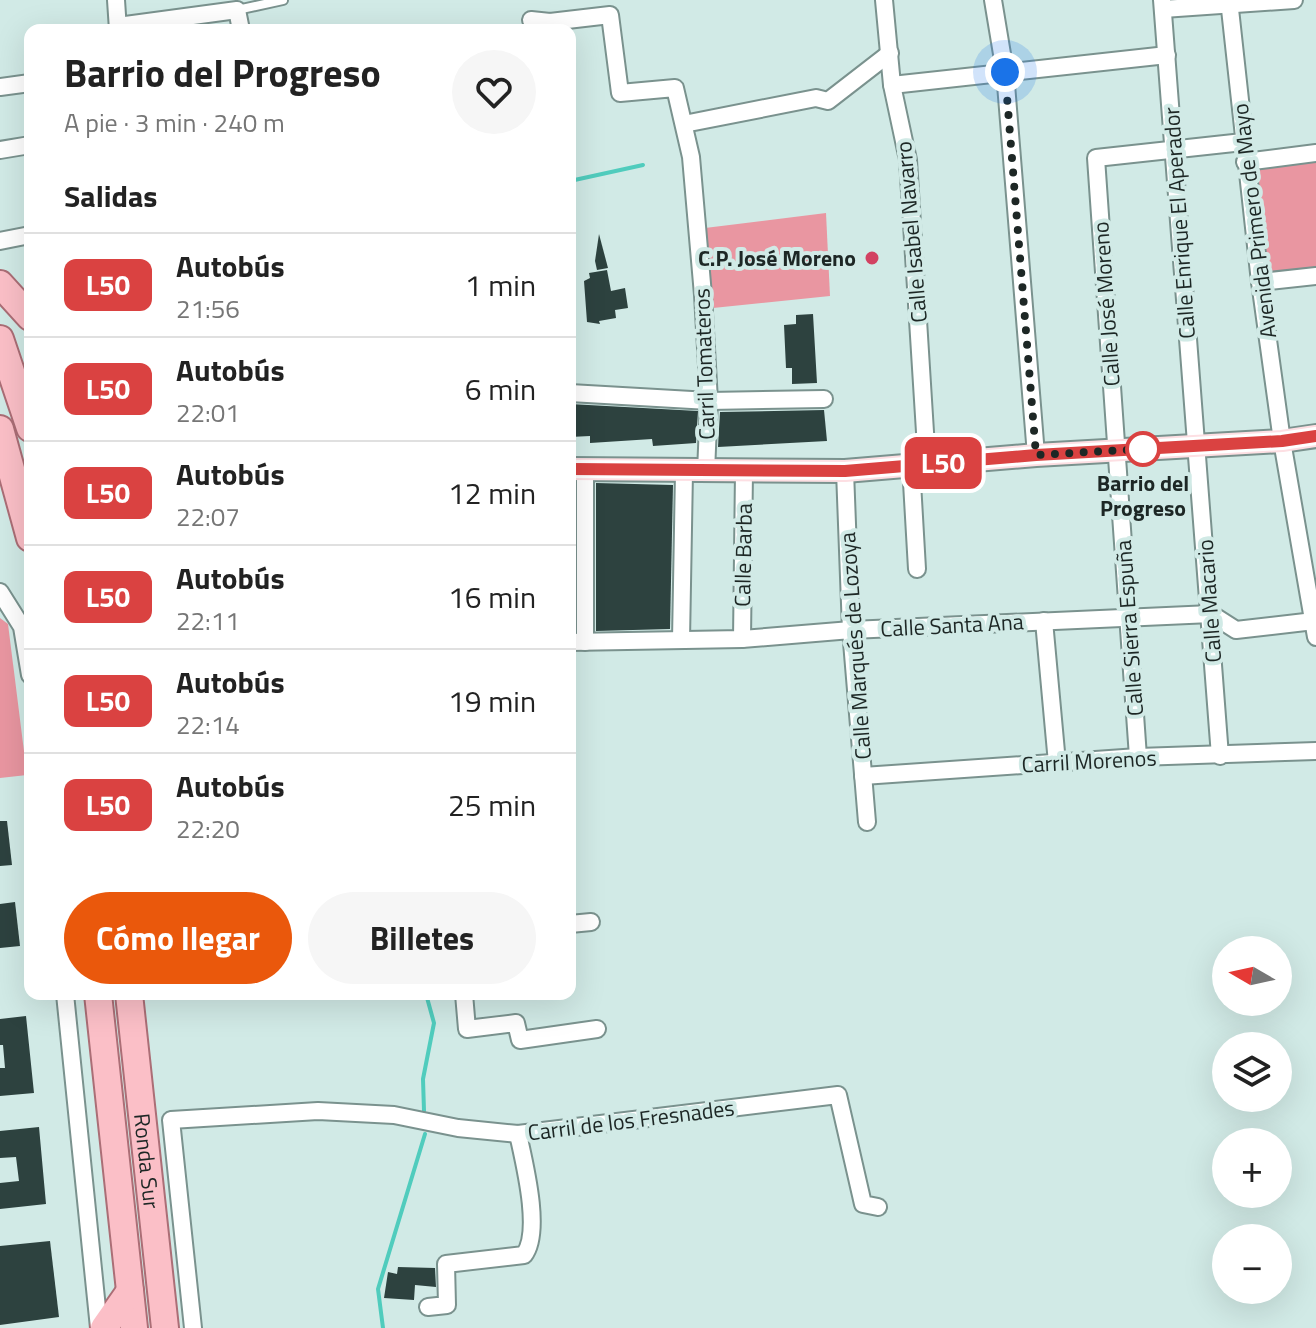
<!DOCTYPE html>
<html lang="es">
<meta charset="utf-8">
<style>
:root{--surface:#fff;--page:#f6f6f6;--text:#222;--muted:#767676;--line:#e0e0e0;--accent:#ea580c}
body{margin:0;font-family:"Titillium Web",sans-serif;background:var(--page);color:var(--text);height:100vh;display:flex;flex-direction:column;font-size:30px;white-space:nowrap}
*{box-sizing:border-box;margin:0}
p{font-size:26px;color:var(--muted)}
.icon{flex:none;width:44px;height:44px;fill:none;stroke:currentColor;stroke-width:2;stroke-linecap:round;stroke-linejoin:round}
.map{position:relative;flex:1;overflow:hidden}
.drawer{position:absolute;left:24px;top:24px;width:552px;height:976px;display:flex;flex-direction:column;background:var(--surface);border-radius:16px;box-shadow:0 8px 32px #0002}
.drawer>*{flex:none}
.badge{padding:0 16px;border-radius:12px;font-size:28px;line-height:52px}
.needle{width:52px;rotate:279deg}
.fabs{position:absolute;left:1212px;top:936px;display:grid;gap:16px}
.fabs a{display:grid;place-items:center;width:80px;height:80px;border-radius:50%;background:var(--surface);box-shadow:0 8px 32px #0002;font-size:40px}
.you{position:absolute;width:40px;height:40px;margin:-20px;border:6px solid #fff;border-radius:50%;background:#1a73e8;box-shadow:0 0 0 12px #1a73e833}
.map>.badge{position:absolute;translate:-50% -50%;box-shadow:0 0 0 4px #fff}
h2{padding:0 40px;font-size:30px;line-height:72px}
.round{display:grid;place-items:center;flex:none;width:84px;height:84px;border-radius:42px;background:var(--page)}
.summary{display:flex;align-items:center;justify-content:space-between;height:136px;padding:0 40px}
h1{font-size:38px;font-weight:700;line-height:60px}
.action{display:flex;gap:16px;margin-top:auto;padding:16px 40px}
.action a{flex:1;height:92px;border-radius:48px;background:var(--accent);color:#fff;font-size:32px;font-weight:700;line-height:92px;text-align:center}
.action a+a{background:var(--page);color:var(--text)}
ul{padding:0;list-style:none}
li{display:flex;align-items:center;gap:24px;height:104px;padding:0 40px;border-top:2px solid var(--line)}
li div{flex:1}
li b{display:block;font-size:30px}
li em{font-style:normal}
li .badge{min-width:88px;font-weight:700;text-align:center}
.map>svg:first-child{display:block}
</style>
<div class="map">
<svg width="1316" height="1328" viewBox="0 0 1316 1328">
<rect width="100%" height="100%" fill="#d1eae6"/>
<g fill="#e996a1">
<polygon points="1316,153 1316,276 1260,282 1245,162"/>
<polygon points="826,213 830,296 713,308 705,228"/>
<polygon points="0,618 8,624 27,775 0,778"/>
</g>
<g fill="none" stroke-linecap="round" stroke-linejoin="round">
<g stroke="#50ccbd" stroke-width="4">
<polyline points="570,181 643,165"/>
<polyline points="424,1111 423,1079 434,1023 426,994"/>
<polyline points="383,1328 378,1289 425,1134"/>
</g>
</g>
<g fill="#2d423f">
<polygon points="599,234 608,268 597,270 595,261"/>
<polygon points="607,270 611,291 625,288 628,308 615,310 616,318 599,321 600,324 587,322 584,281 590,278 589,273"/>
<polygon points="813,314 817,383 792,384 792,368 786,368 784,325 796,324 796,315"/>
<polygon points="570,404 698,411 696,443 653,446 652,439 590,443 590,436 570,437"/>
<polygon points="824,410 827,441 718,447 720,412"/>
<polygon points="596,483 673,485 670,629 596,631"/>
<polygon points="0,821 7,821 12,865 0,866"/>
<polygon points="15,902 20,946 0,948 0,904"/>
<polygon points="26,1016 34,1093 0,1096 0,1068 5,1068 3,1045 0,1045 0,1019"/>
<polygon points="39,1127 46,1204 0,1209 0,1183 19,1181 16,1157 0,1158 0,1131"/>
<polygon points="50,1241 59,1317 0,1325 0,1246"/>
<polygon points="398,1267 435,1268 436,1287 415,1285 414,1300 384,1298 388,1272 397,1274"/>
</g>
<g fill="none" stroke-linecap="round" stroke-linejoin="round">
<g stroke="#7a928e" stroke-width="12">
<polyline id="lane" points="237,10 283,0"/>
</g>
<g stroke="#7a928e" stroke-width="20">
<g id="street">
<polyline points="116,0 118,30"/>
<polyline points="884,0 892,85 908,160 927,464"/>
<polyline points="993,0 1005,72 1036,455"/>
<polyline points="1162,0 1220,756"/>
<polyline points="1229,0 1260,282 1282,441 1316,637"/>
<polyline points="1163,9 1294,0"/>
<polyline points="531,20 550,22 610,15 620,93 675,88 691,157 703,295 709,401 706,472"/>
<polyline points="118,26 237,10 241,30"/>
<polyline points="892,85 1167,55"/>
<polyline points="0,87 30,83"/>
<polyline points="684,124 816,98 828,101 890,53"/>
<polyline points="0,150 30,145"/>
<polyline points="1245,162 1316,153"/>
<polyline points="0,241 30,235"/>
<polyline points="1260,282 1316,276"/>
<polyline points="570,393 709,401 824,399"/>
<polyline points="911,465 917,569"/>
<polyline points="845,471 851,630 867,822"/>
<polyline points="0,592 22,627 30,675"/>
<polyline points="1044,621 1057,763"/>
<polyline points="742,639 744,471"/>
<polyline points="681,640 684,472"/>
<polyline points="570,642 742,639 851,630 1211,614 1236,630 1314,621"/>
<polyline points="585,642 585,471"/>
<polyline points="1138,757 1096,158 1243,142"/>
<polyline points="863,776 1138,757 1316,751"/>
<polyline points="570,924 591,922"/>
<polyline points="65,994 99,1328"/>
<polyline points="464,994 467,1029 516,1023 520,1040 597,1029"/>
<path d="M 428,1307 L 447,1305 L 446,1264 L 524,1255 C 542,1232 524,1162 518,1134"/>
<polyline points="193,1328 171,1120 318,1111 394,1115 458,1128 518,1134 838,1095 863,1204 878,1207"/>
</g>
</g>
<g stroke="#7a928e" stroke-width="26">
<polyline id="secondary" points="570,469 845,471 1036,455 1282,441 1316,436"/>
</g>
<g stroke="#ab6e76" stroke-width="30">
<g id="primary">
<polyline points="0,284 30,317"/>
<polyline points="0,339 30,428"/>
<polyline points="0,429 30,538"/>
<polyline points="98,994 134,1328"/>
<path id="s1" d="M 129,994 L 165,1328"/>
<polyline points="104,1328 130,1291"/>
</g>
</g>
<use href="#lane" stroke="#fff" stroke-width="8"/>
<use href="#street" stroke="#fff" stroke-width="16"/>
<use href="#secondary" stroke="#fddfe3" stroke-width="22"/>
<use href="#primary" stroke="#fbbfc7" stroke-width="26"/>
</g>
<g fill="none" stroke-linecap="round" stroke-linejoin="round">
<g stroke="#fff" stroke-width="18">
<polyline id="line" points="570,469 845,471 1036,455 1282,441 1316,436"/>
</g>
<use href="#line" stroke="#da4241" stroke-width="12"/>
<polyline stroke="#1d2725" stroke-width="8" stroke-dasharray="0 14.4" points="1005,72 1036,455 1143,449"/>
</g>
<circle fill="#d24262" stroke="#d1eae6" stroke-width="3" cx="872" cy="258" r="8"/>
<circle fill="#fff" stroke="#da4241" stroke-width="4" cx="1143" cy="449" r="16"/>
<g text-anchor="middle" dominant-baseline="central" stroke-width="8" stroke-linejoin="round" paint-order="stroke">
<g font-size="22" fill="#1d2725" stroke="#d1eae6">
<text transform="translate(1254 221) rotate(-97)">Avenida Primero de Mayo</text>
<text transform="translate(1179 223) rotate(-94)">Calle Enrique El Aperador</text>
<text transform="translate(911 232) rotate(-95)">Calle Isabel Navarro</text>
<text transform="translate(1106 304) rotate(-94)">Calle José Moreno</text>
<text transform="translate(704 364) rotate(-92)">Carril Tomateros</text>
<text transform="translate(743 555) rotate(-89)">Calle Barba</text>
<text transform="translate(1209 601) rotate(-94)">Calle Macario</text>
<text transform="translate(952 625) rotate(-3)">Calle Santa Ana</text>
<text transform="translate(1129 628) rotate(-94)">Calle Sierra Espuña</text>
<text transform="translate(855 646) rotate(-94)">Calle Marqués de Lozoya</text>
<text transform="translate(1089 761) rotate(-3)">Carril Morenos</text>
<text transform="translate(631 1120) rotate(-7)">Carril de los Fresnades</text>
<text stroke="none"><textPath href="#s1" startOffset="168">Ronda Sur</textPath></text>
</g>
<g font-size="22" font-weight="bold" fill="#1d2725" stroke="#d1eae6" text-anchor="end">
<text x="856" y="258">C.P. José Moreno</text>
</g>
<g font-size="22" font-weight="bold" fill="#1d2725" stroke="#d1eae6">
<text x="1143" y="483">Barrio del<tspan x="1143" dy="25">Progreso</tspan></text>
</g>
</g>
</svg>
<div class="fabs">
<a><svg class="needle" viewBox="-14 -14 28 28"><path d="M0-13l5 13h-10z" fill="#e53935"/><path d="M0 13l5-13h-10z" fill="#767676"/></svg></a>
<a><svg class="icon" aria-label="layers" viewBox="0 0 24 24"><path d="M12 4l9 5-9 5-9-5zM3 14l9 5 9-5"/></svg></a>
<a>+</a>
<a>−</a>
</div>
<div class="you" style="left:1005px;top:72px"></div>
<b class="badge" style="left:943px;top:463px;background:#da4241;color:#fff">L50</b>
<section class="drawer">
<div class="summary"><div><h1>Barrio del Progreso</h1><p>A pie · 3 min · 240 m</p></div><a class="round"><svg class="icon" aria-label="heart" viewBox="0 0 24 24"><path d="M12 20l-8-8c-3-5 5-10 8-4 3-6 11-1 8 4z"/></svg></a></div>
<h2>Salidas</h2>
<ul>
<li><span class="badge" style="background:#da4241;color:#fff">L50</span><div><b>Autobús</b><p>21:56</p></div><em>1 min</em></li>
<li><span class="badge" style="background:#da4241;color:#fff">L50</span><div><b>Autobús</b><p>22:01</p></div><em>6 min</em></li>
<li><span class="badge" style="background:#da4241;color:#fff">L50</span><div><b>Autobús</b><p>22:07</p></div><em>12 min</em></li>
<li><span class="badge" style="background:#da4241;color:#fff">L50</span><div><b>Autobús</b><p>22:11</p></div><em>16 min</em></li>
<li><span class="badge" style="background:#da4241;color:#fff">L50</span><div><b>Autobús</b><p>22:14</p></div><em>19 min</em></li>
<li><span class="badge" style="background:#da4241;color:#fff">L50</span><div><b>Autobús</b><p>22:20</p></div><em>25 min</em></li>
</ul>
<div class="action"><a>Cómo llegar</a><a>Billetes</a></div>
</section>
</div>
